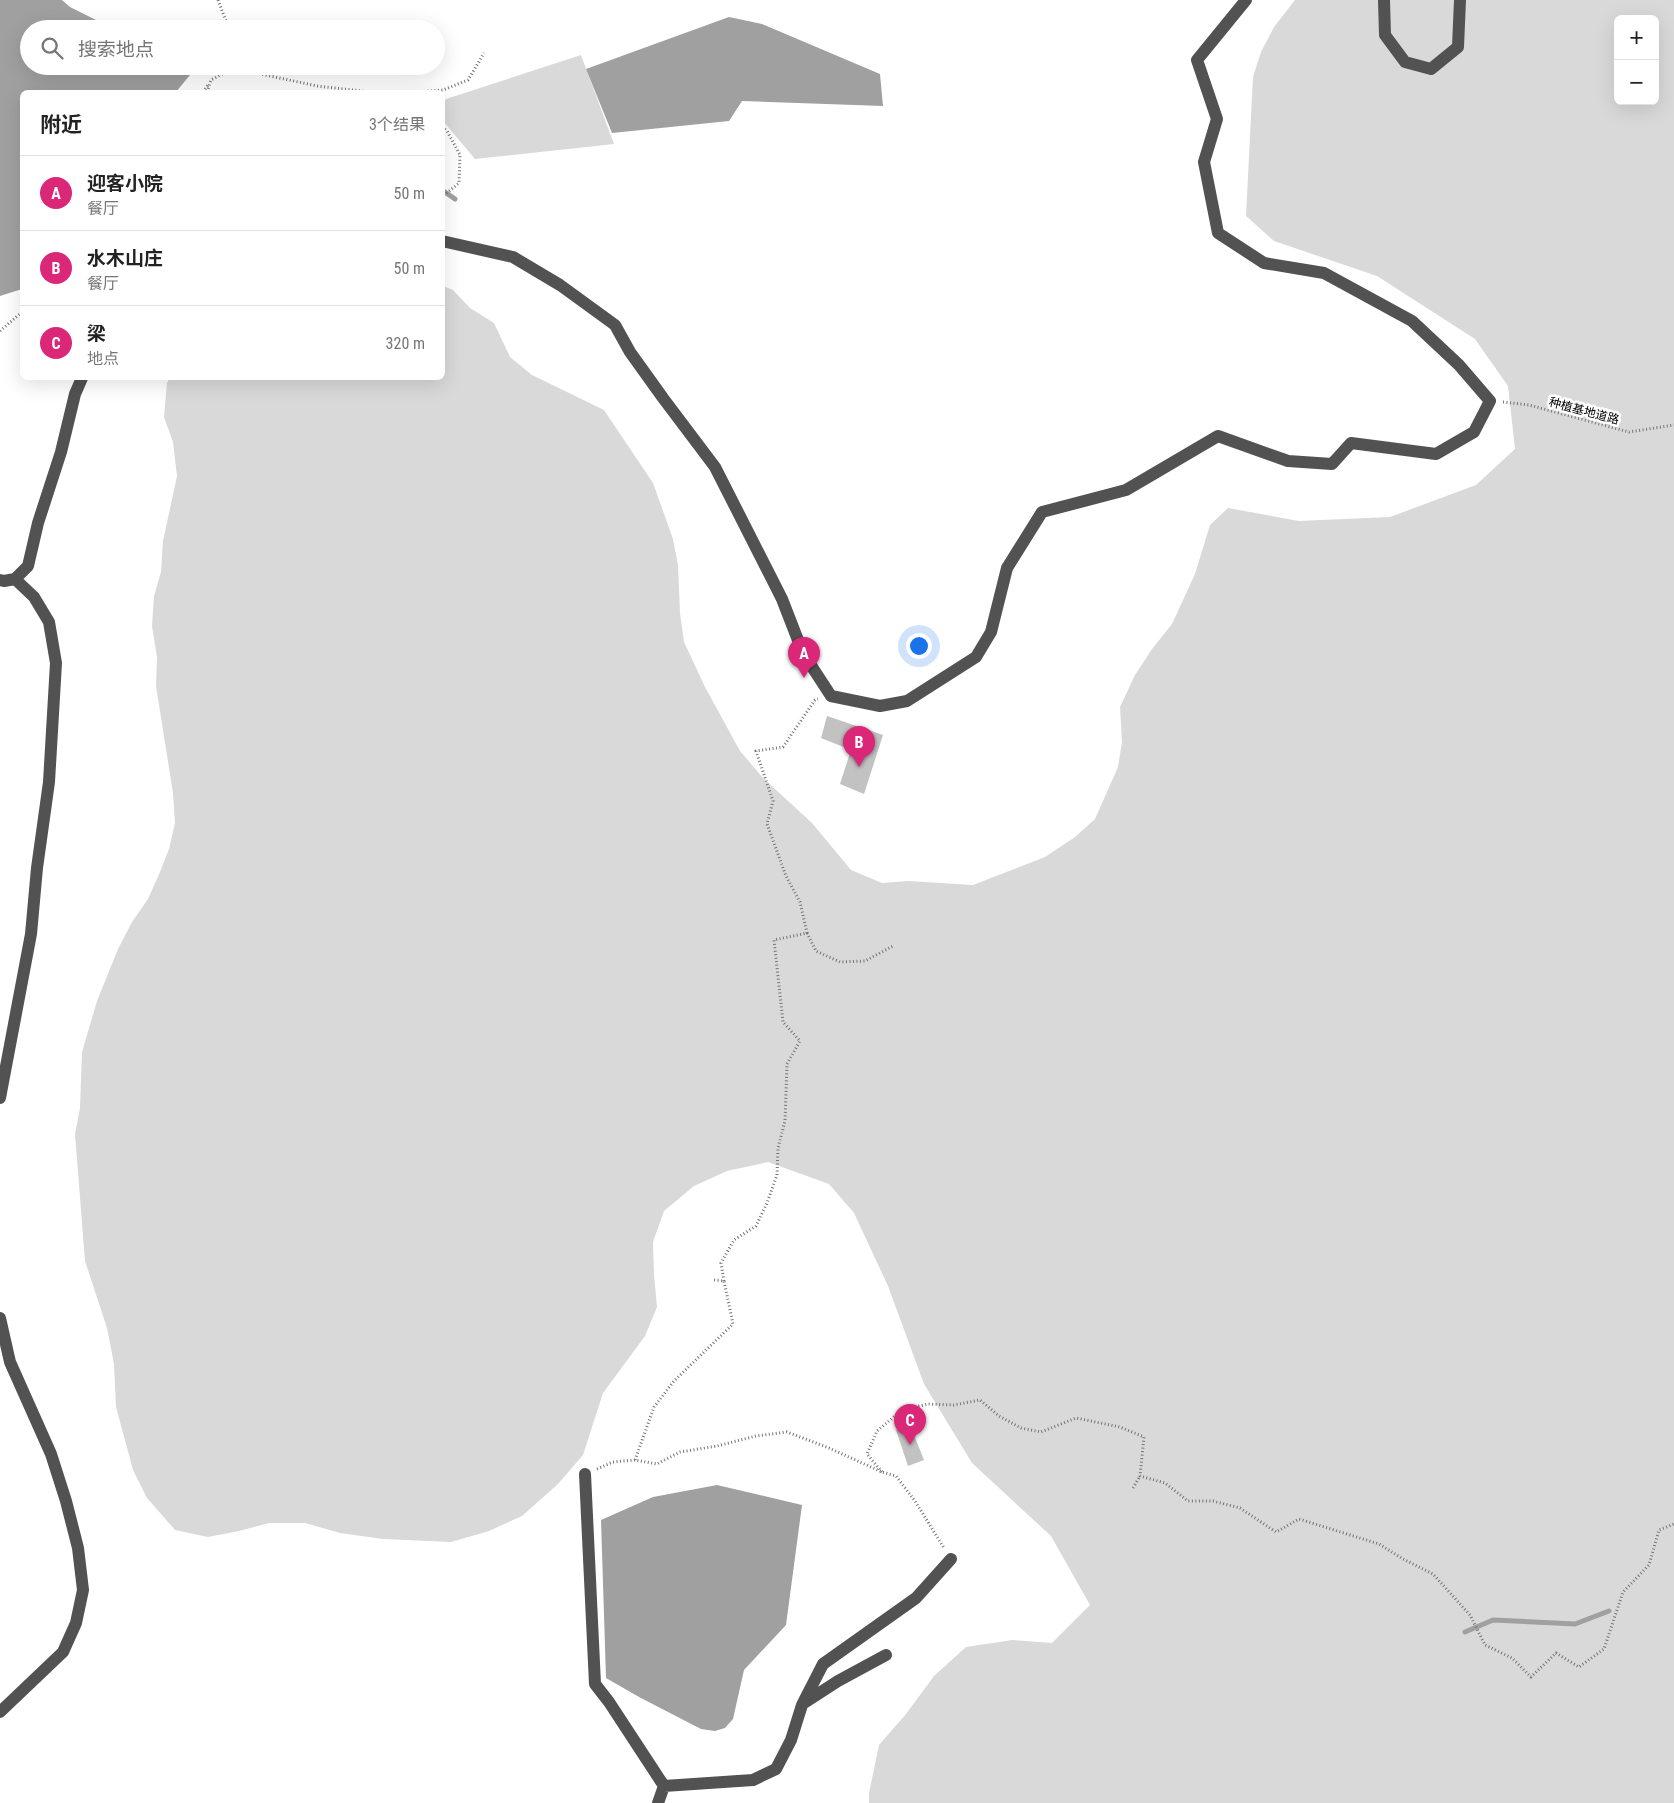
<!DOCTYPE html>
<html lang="zh">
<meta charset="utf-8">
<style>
body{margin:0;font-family:"Roboto Condensed","Noto Sans SC",sans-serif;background:#f6f6f6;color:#222}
.controls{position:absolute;right:15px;top:15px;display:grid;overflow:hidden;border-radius:8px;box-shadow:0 5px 20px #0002}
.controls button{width:45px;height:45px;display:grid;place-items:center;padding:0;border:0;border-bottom:1px solid #e0e0e0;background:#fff;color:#222;font:25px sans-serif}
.you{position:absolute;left:918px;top:645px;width:18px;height:18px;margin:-12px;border:4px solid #fff;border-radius:50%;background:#1a73e8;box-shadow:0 0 0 8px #1a73e833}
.badge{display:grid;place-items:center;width:32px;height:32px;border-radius:50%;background:#db2777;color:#fff;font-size:16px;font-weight:700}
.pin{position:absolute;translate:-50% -41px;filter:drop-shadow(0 1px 2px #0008)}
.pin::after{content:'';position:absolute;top:26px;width:18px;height:15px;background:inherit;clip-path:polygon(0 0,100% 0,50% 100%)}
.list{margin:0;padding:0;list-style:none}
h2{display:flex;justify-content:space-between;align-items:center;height:65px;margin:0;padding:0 20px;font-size:21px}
h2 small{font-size:16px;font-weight:400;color:#767676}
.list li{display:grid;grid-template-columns:32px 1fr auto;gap:15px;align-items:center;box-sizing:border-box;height:75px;padding:0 20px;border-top:1px solid #e0e0e0}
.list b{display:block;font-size:19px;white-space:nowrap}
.list p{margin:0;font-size:16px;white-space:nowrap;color:#767676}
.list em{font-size:16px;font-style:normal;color:#767676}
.icon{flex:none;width:28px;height:28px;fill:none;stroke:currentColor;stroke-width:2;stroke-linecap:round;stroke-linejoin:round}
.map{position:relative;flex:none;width:1674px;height:1803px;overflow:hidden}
.search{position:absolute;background:#fff;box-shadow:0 5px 20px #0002;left:20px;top:20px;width:425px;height:55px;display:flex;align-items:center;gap:12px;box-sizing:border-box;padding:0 18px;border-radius:28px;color:#767676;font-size:19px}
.panel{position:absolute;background:#fff;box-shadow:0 5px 20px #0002;left:20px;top:90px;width:425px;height:290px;border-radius:8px}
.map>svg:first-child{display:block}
.green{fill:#d9d9d9;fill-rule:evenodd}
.water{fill:#a0a0a0}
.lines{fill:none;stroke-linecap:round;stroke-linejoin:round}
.stream{stroke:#a0a0a0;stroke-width:5}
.building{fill:#c2c2c2}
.path{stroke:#747474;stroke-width:3;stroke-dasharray:1 2.5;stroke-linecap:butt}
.minor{stroke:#525252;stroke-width:12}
.labels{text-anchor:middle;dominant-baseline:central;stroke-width:5;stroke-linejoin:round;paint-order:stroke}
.street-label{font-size:12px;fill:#000;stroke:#fff}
</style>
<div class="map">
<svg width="1674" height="1803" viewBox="0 0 1674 1803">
<rect width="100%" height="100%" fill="#fff"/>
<path class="green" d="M1295,0H1674V1803H869V1793L879,1745L906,1714L934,1676L966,1647L1012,1640L1052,1643L1090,1605L1051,1536L972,1463L924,1384L888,1286L854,1213L829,1184L768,1162L727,1171L694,1186L664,1211L653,1242L654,1275L657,1307L645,1336L603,1393L583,1455L558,1484L522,1516L489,1531L451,1542L383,1539L340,1533L305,1523H269L239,1531L208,1537L175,1530L147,1498L133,1470L116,1407L114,1364L107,1328L85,1261L75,1134L80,1108L82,1052L97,1001L118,949L132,922L148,899L160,872L169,849L175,823L173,793L156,686L157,657L152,626L154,596L161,572L163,541L177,476L173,442L164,417L167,383L170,378H442L443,286L453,290L470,308L494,323L510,357L532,375L604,410L653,483L673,539L678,565L680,613L684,642L705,687L740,751L763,778L812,823L851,870L882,883L908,881L973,885L1045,857L1075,837L1095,819L1118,767L1122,742L1120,707L1135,675L1152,649L1172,624L1195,574L1210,525L1228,508L1299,521L1390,517L1476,485L1515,449L1508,386L1475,339L1377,276L1274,241L1246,216L1253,77L1261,52L1274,27ZM1618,19H1655V101H1618Z
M581,55L614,144L475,159L443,121L442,106L446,99Z"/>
<path class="water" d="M0,0H62L70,7L114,29H29V66H179L190,75L176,92H22V289L0,296Z
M729,17L762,24L880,74L883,106L742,101L729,121L612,133L586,69Z
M717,1485L802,1505L786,1625L744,1670L733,1719L725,1728L715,1731L701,1729L639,1697L606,1678L601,1520L653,1497Z"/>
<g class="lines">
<path class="stream" d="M442,190L455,199
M1465,1632L1493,1620L1575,1624L1609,1611"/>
</g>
<path class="building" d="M827,716L883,735L864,794L840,784L851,750L821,738Z
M910,1425L924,1460L908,1466L896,1430Z"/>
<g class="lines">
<path class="path" d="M218,0L229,29
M247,66L261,74L317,86L370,92
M203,92L208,85
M207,92L211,80L237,66
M417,92L443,90L468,80L484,53
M442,127L447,131L460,155L459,183L442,197
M0,331L22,312
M1503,402L1529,405L1629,432L1674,425
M807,933L816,951L840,962L865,961L893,946
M724,1281L721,1263L734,1240L756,1226L767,1203L777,1175L778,1148L785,1121L787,1064L800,1041L783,1022L774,940L807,933L800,902L786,876L767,824L773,801L756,751L783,747L815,700L818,699
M635,1460L654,1407L674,1381L733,1324L724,1281L714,1280
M597,1469L613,1462L635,1460L657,1464L680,1452L717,1446L756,1436L787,1432L829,1448L882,1472L896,1476L915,1501L944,1548
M882,1472L867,1454L877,1431L902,1410L928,1404L954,1405L980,1400L999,1416L1021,1428L1041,1432L1076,1418L1120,1427L1144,1437L1140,1476L1165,1483L1188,1501H1213L1240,1508L1276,1532L1299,1519L1379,1544L1403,1559L1433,1574L1470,1615L1485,1645L1512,1658L1531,1677L1556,1653L1579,1667L1604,1649L1623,1592L1649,1565L1659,1530L1674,1524
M1133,1488L1140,1476"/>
<path class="minor" d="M1384,0L1385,35L1405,62L1431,69L1458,47L1460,0
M442,241L513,257L560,285L615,325L630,352L663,398L715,467L782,599L803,653L831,696L880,706L907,701L976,657L991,632L1007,568L1042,512L1126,490L1218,436L1288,461L1332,464L1351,443L1436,454L1474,432L1490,401L1459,365L1412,321L1324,273L1264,263L1218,233L1204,162L1217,119L1197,60L1246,0
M0,580L4,581L15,579L28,566L38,523L61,452L75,394L82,378
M0,1098L31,934L37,868L49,782L56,663L49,622L34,597L15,579
M0,1318L10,1362L51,1454L66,1501L78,1548L83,1590L76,1623L63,1652L0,1712
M585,1474L595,1684L609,1702L664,1786L658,1803
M804,1703L838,1681L886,1655
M664,1786L753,1780L776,1769L791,1740L802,1705L823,1664L916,1598L951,1559"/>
</g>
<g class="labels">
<g class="street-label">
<text transform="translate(1584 411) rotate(15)">种植基地道路</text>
</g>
</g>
</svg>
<div class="controls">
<button>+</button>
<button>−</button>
</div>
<div class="you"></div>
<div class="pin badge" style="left:804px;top:678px">A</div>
<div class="pin badge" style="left:859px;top:767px">B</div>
<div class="pin badge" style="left:910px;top:1445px">C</div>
<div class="search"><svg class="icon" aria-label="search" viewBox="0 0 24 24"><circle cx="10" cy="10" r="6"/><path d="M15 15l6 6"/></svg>搜索地点</div>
<section class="panel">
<h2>附近<small>3个结果</small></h2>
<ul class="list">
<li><span class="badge">A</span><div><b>迎客小院</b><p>餐厅</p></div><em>50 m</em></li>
<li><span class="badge">B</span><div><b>水木山庄</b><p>餐厅</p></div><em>50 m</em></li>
<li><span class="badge">C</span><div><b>梁</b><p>地点</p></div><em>320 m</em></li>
</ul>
</section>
</div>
